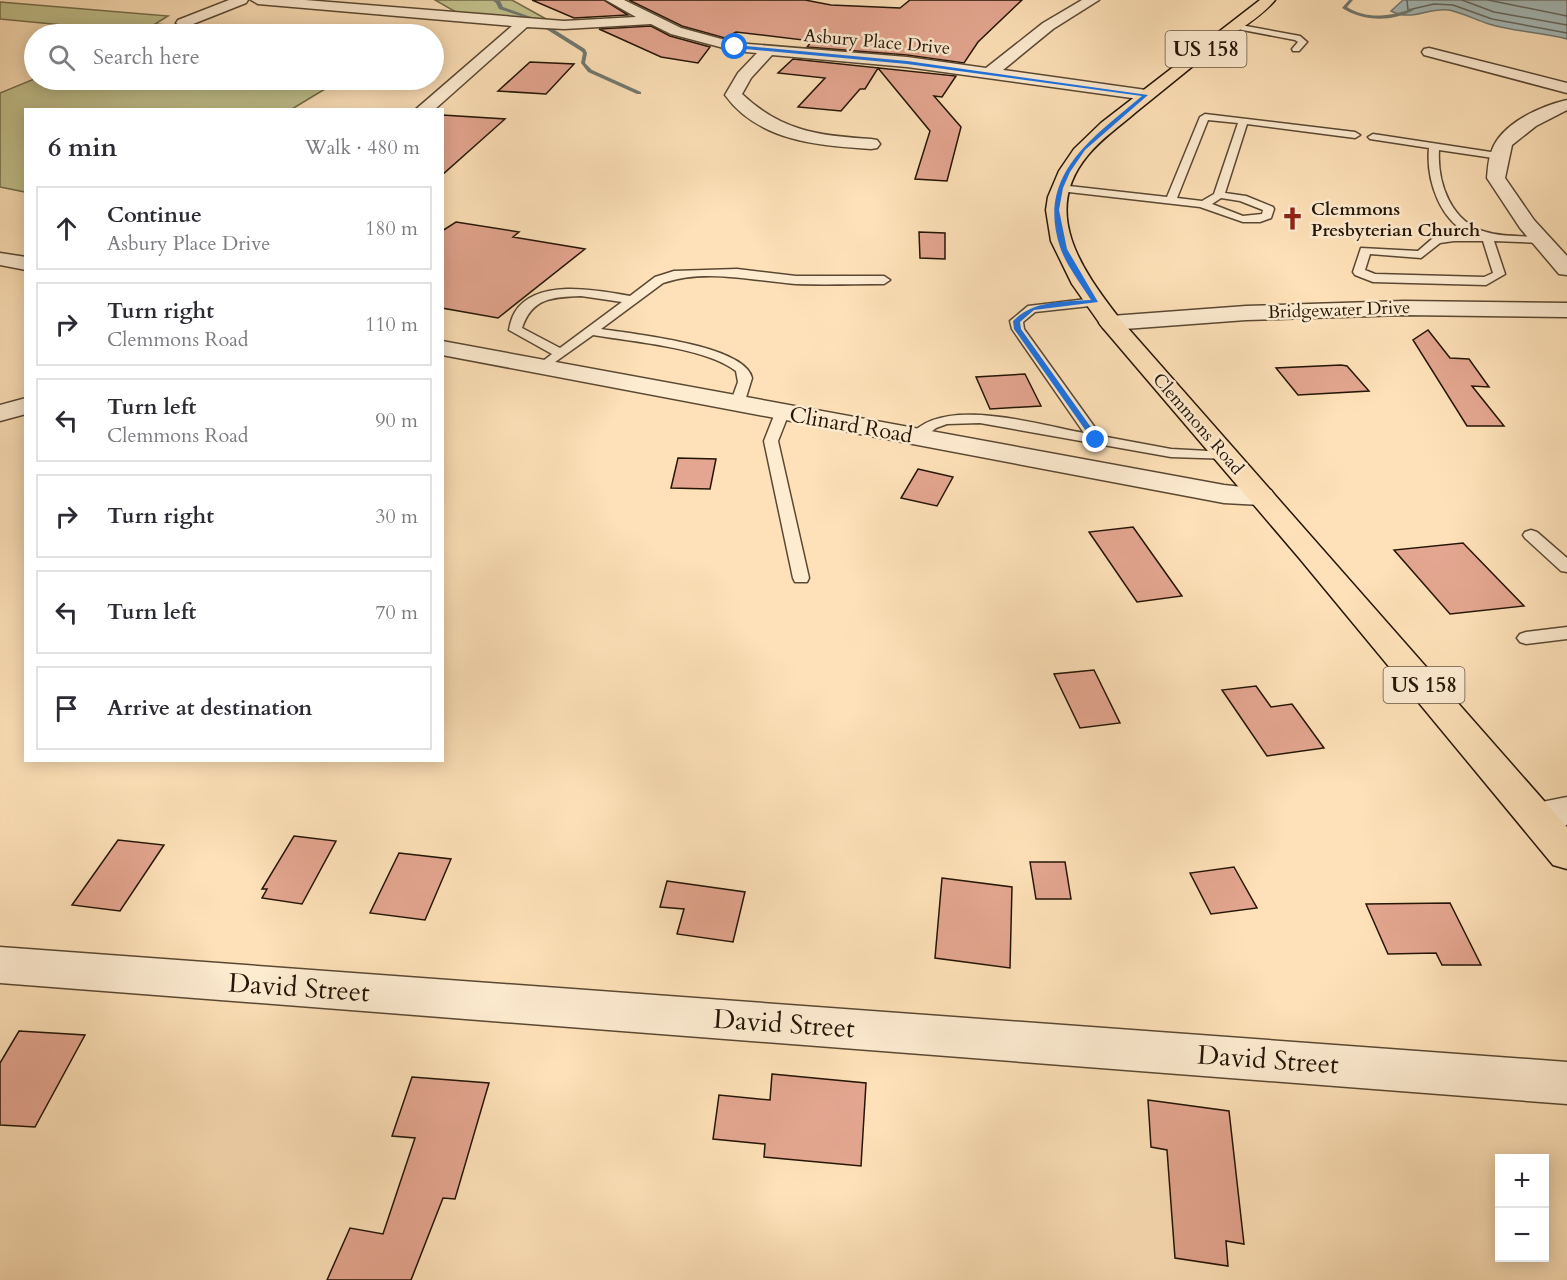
<!DOCTYPE html>
<meta charset="utf-8">
<style>
body{margin:0;font-family:Cardo,serif;background:#f2f2f3;color:#2b2b33}
.controls{position:absolute;right:18px;bottom:18px;display:grid;overflow:hidden;border-radius:0px;box-shadow:0 3px 15px #0003}
.controls button{width:54px;height:54px;display:grid;place-items:center;padding:0;border:0;border-bottom:2px solid #e1e1e2;background:#fff;color:#2b2b33;font:30px sans-serif}
.stop{position:absolute;width:18px;height:18px;margin:-14px;border:4px solid #1a73e8;border-radius:50%;background:#fff}
.stop.end{background:#1a73e8;border-color:#fff;box-shadow:0 2px 6px #0008}
.list{margin:0;padding:0;list-style:none}
h2{display:flex;justify-content:space-between;align-items:center;height:78px;margin:0;padding:0 24px;font-size:26px}
h2 small{font-size:20px;font-weight:400;color:#7c7c81}
.list li{display:grid;grid-template-columns:39px 1fr auto;gap:18px;align-items:center;box-sizing:border-box;height:84px;margin:0 12px 12px;padding:0 12px;border:2px solid #e1e1e2;border-radius:0px}
.list b{display:block;font-size:22px;white-space:nowrap}
.list p{margin:0;font-size:20px;white-space:nowrap;color:#7c7c81}
.list em{font-size:20px;font-style:normal;color:#7c7c81}
.icon{flex:none;width:33px;height:33px;fill:none;stroke:currentColor;stroke-width:2;stroke-linecap:round;stroke-linejoin:round}
.map{position:relative;flex:none;width:1567px;height:1280px;overflow:hidden}
.search{position:absolute;background:#fff;box-shadow:0 3px 15px #0003;left:24px;top:24px;width:420px;height:66px;display:flex;align-items:center;gap:15px;box-sizing:border-box;padding:0 21px;border-radius:33px;color:#7c7c81;font-size:22px}
.panel{position:absolute;background:#fff;box-shadow:0 3px 15px #0003;left:24px;top:108px;width:420px;height:654px;border-radius:0px}
.map>svg:first-child{display:block}
.green{fill:#c3c28d;stroke:#746c4a;stroke-width:1.5}
.water{fill:#a5bbba;stroke:#717972;stroke-width:1.5}
.lines{fill:none;stroke-linecap:round;stroke-linejoin:round}
.shore{stroke:#646860;stroke-width:1.5}
.stream{fill:#717972;fill-rule:evenodd}
.building{fill:#e4a690;stroke:#241507;stroke-width:1.5}
.lane-casing{stroke:#5a4833;stroke-width:3}
.street-casing{stroke:#5a4833;stroke-width:3}
.primary-casing{stroke:#241507;stroke-width:3}
.lane{fill:#feecd1;fill-rule:evenodd}
.street{fill:#feecd1;fill-rule:evenodd}
.primary{fill:#fee1b8;fill-rule:evenodd}
.route{fill:#1a73e8}
.labels{text-anchor:middle;dominant-baseline:central;stroke-width:5;stroke-linejoin:round;paint-order:stroke}
.far-street-label{font-size:18px;fill:#241507;stroke:#feecd1}
.far-poi-label{font-size:18px;font-weight:bold;fill:#241507;stroke:#feecd1;text-anchor:start}
.shield{fill:#feecd1;stroke:#655644;stroke-width:1.5}
.shield-label{font-size:21px;font-weight:bold;fill:#241507}
.street-label{font-size:22px;fill:#241507;stroke:#feecd1}
.near-street-label{font-size:27px;fill:#241507;stroke:#feecd1}
</style>
<div class="map">
<svg width="1567" height="1280" viewBox="0 0 1567 1280">
<rect width="100%" height="100%" fill="#fee1b8"/>
<filter id="stains"><feTurbulence type="fractalNoise" baseFrequency=".00333" numOctaves="4"/><feColorMatrix values="0 0 0 0 .2 0 0 0 0 .09 0 0 0 0 .02 0 0 0 .5 -.17"/></filter>
<radialGradient id="worn" r=".72"><stop offset=".6" stop-color="#630" stop-opacity="0"/><stop offset="1" stop-color="#630" stop-opacity=".3"/></radialGradient>
<path class="green" d="M435,0H512L548,20L461,15Z
M0,2L168,16L155,24L287,34H158L0,19Z
M34,79V80H340L292,109L26,110L25,192L0,187V93Z"/>
<path class="water" d="M1403,0H1567V39C1542,32 1514,32 1489,24C1476,20 1463,13 1449,10C1428,7 1412,22 1391,11Z"/>
<g class="lines">
<path class="shore" d="M1407,0L1408,10L1434,4L1453,5L1492,19L1567,33
M1462,0L1494,12L1567,25
M1488,0L1567,16"/>
<path class="stream" d="M492,0L500,1L503,7L531,17L527,18L499,9L496,3Z
M1349,0H1353L1347,7C1368,20 1389,16 1412,9L1414,10C1392,22 1364,22 1342,8Z
M546,27H550L585,49L587,53L585,63L592,70L641,92V94H637L588,72L581,63L583,53L581,51L546,29Z"/>
</g>
<path class="building" d="M532,0H604L628,15L574,18Z
M629,0H805L831,5L900,8L910,0H1022L978,42L964,63L907,55L807,47L812,41L736,32L725,38L682,26Z
M651,26L670,36L710,47L698,63L661,57L599,29Z
M793,59L956,76L942,97L934,96L961,127L947,181L915,179L930,131L878,68L865,89H860L841,111L798,107L825,78L778,73Z
M530,62L574,64L546,94L498,91Z
M442,115L505,119L442,175Z
M456,222L519,232L513,237L585,249L498,318L442,308V231Z
M919,232L945,233V259L920,258Z
M1428,330L1450,358L1469,359L1489,387L1472,386L1504,426H1467L1413,340Z
M1341,365L1347,366L1369,391L1298,395L1276,368Z
M1025,374L1041,406L990,409L976,377Z
M678,458L716,459L710,489L671,488Z
M918,469L953,477L937,506L901,498Z
M1133,527L1182,596L1137,602L1089,532Z
M1463,543L1524,606L1450,614L1394,550Z
M1094,670L1120,723L1080,728L1054,674Z
M1256,686L1271,707L1292,704L1324,748L1267,756L1222,690Z
M294,836L336,841L302,904L262,898L267,889H262Z
M118,840L164,845L120,911L72,905Z
M399,853L451,859L425,920L370,913Z
M1030,862H1065L1071,899H1036Z
M1234,867L1257,908L1211,914L1190,873Z
M942,878L1012,887L1010,968L935,958Z
M667,881L745,892L733,942L677,934L684,909L660,907Z
M1450,903L1481,965H1442L1436,953L1388,954L1366,904Z
M19,1031L85,1035L35,1127L0,1125V1063Z
M772,1074L866,1083L861,1166L764,1157L765,1144L713,1139L719,1095L770,1100Z
M412,1077L489,1083L455,1199L443,1198L411,1280H327L350,1228L383,1234L415,1138L392,1136Z
M1148,1100L1229,1111L1244,1244L1226,1241L1228,1266L1175,1258L1167,1150L1151,1147Z"/>
<g class="lines">
<defs>
<path id="lane" d="M1235,24L1300,36L1307,42L1299,51H1293L1292,49L1298,42L1295,40L1232,28V24Z
M1205,114L1355,132L1360,135L1355,138L1247,124L1225,193L1246,196L1273,207L1274,209L1271,218L1260,222H1243L1200,207L1060,191L1055,188L1060,185L1167,197L1200,117ZM1208,120L1238,123L1214,194L1202,201L1177,198ZM1221,198L1240,201L1263,210L1262,214L1243,216L1212,204Z
M1373,134L1504,154V158L1500,159L1439,150C1437,183 1451,222 1486,232C1503,237 1523,236 1541,237L1547,240L1541,243L1494,241L1505,274L1486,285L1373,282L1355,275L1353,272L1361,248L1418,251L1433,238L1472,235C1440,222 1426,180 1429,148L1370,139L1368,137ZM1454,241H1483L1493,273L1484,277L1375,274L1365,270L1370,254L1421,258L1440,243Z
M737,269L796,276H884L890,280L884,284C855,284 825,285 796,284C753,281 706,268 663,283L601,329C632,334 745,345 752,378L744,404L737,408L730,404L738,382L736,371C704,347 633,342 593,335L541,372L534,368L552,354L509,330C510,324 512,317 515,312C536,278 597,290 630,296L655,277L674,271ZM581,296L622,302L560,348L522,328C532,298 552,297 581,296Z
M1095,298L1101,302L1099,305L1035,312L1023,322L1024,329L1101,436L1171,449L1227,452L1232,453L1234,456L1232,459L1171,457L980,423L947,424L936,428L921,440H911L909,437C941,394 1038,425 1084,433L1012,329L1010,321L1028,306Z
M782,409L789,413L778,441L809,578L807,582H795L793,578L764,441L775,413Z
M1531,530L1537,532L1567,558V572L1561,571L1525,538L1523,535L1525,532Z
M1567,627V639L1526,644L1520,642L1517,638L1520,634L1526,632Z"/>
<path id="street" d="M229,0H248L246,3L188,26L183,27L176,23L178,20Z
M251,0H305L564,21L636,17L606,0H624L681,28L736,43L907,57L986,68L1043,23L1082,0H1099L1053,29L1003,70L1146,90L1154,95L1146,100L907,67L772,55L751,78L742,94C781,131 819,136 871,139L877,140L880,144L877,148L871,149C819,146 758,141 725,95L738,73L757,53L735,51L671,34L651,24L564,29L527,27L434,110H415L512,26L258,4Z
M1429,48L1567,83V93L1424,55L1422,52L1424,49Z
M1567,100V110L1536,126L1512,145L1505,178L1534,220L1567,256V275L1559,274L1520,228L1487,178C1488,169 1488,159 1492,150C1502,123 1541,106 1567,100Z
M0,253L26,257V270L0,265Z
M1404,301L1567,303V317L1404,315L1246,320L1111,330L1103,328L1099,323L1103,318L1111,316L1246,306Z
M442,341L1224,485L1271,490L1275,496L1271,502L1261,505L1224,503L442,355Z
M26,398V414L0,421V405Z
M1567,797V825L1536,830L1522,826L1517,816L1522,806Z
M0,947L1567,1062V1104L0,983Z"/>
<path id="primary" d="M1260,0H1275C1262,16 1241,28 1225,40C1195,64 1166,88 1136,112C1120,126 1102,138 1088,155C1040,212 1082,270 1119,318L1567,827V869L1553,865L1300,559L1103,328L1072,284L1051,241L1046,210L1048,197L1059,171L1074,149L1101,123Z"/>
</defs>
<use href="#lane" class="lane-casing"/>
<use href="#street" class="street-casing"/>
<use href="#primary" class="primary-casing"/>
<use href="#lane" class="lane"/>
<use href="#street" class="street"/>
<use href="#primary" class="primary"/>
</g>
<path class="route" d="M735,45L907,61L1148,95L1085,150L1070,172L1063,188L1059,210L1067,249L1098,302L1034,310L1020,322L1021,329L1100,440L1099,441H1093L1014,329L1013,321C1034,300 1062,302 1091,300C1081,284 1066,265 1060,247C1036,174 1093,138 1142,96L907,64L734,48Z"/>
<defs>
<symbol id="church-bare" viewBox="-9 -9 18 18"><path d="M-1.2-6h2.4v3.5h3.3v2.4h-3.3V6h-2.4V-.1h-3.3v-2.4h3.3Z" fill="#8f2418" stroke="#feecd1" stroke-width="2.5" paint-order="stroke"/></symbol>
</defs>
<g fill-rule="evenodd">
<use href="#church-bare" x="1276" y="202" width="33" height="33"/>
</g>
<g class="labels">
<g class="far-street-label">
<text transform="translate(877 42) rotate(5)">Asbury Place Drive</text>
<text transform="translate(1339 310) rotate(-2)">Bridgewater Drive</text>
<text transform="translate(1198 424) rotate(49)">Clemmons Road</text>
</g>
<g class="far-poi-label">
<text x="1311" y="209">Clemmons<tspan x="1311" dy="21">Presbyterian Church</tspan></text>
</g>
<g class="shield">
<rect x="1165.5" y="31" width="81" height="36" rx="4.5"/>
<rect x="1383.5" y="667" width="81" height="36" rx="4.5"/>
</g>
<g class="shield-label">
<text x="1206" y="49">US 158</text>
<text x="1424" y="685">US 158</text>
</g>
<g class="street-label">
<text transform="translate(851 425) rotate(10)">Clinard Road</text>
</g>
<g class="near-street-label">
<text transform="translate(299 988) rotate(4)">David Street</text>
<text transform="translate(784 1024) rotate(4)">David Street</text>
<text transform="translate(1268 1060) rotate(4)">David Street</text>
</g>
</g>
<rect width="100%" height="100%" filter="url(#stains)"/>
<rect width="100%" height="100%" fill="url(#worn)"/>
</svg>
<div class="controls">
<button>+</button>
<button>−</button>
</div>
<div class="stop" style="left:735px;top:47px"></div>
<div class="stop end" style="left:1096px;top:440px"></div>
<div class="search"><svg class="icon" aria-label="search" viewBox="0 0 24 24"><circle cx="10" cy="10" r="6"/><path d="M15 15l6 6"/></svg>Search here</div>
<section class="panel">
<h2>6 min<small>Walk · 480 m</small></h2>
<ul class="list">
<li><svg class="icon" aria-label="ahead" viewBox="0 0 24 24"><path d="M12 20V5M6 11l6-6 6 6"/></svg><div><b>Continue</b><p>Asbury Place Drive</p></div><em>180 m</em></li>
<li><svg class="icon" aria-label="right" viewBox="0 0 24 24"><path d="M7 20v-9h11M14 6l5 5-5 5"/></svg><div><b>Turn right</b><p>Clemmons Road</p></div><em>110 m</em></li>
<li><svg class="icon" aria-label="left" viewBox="0 0 24 24"><path d="M17 20v-9H6M10 6l-5 5 5 5"/></svg><div><b>Turn left</b><p>Clemmons Road</p></div><em>90 m</em></li>
<li><svg class="icon" aria-label="right" viewBox="0 0 24 24"><path d="M7 20v-9h11M14 6l5 5-5 5"/></svg><div><b>Turn right</b></div><em>30 m</em></li>
<li><svg class="icon" aria-label="left" viewBox="0 0 24 24"><path d="M17 20v-9H6M10 6l-5 5 5 5"/></svg><div><b>Turn left</b></div><em>70 m</em></li>
<li><svg class="icon" aria-label="arrive" viewBox="0 0 24 24"><path d="M6 21V4h12l-3 4 3 4H6"/></svg><div><b>Arrive at destination</b></div></li>
</ul>
</section>
</div>
